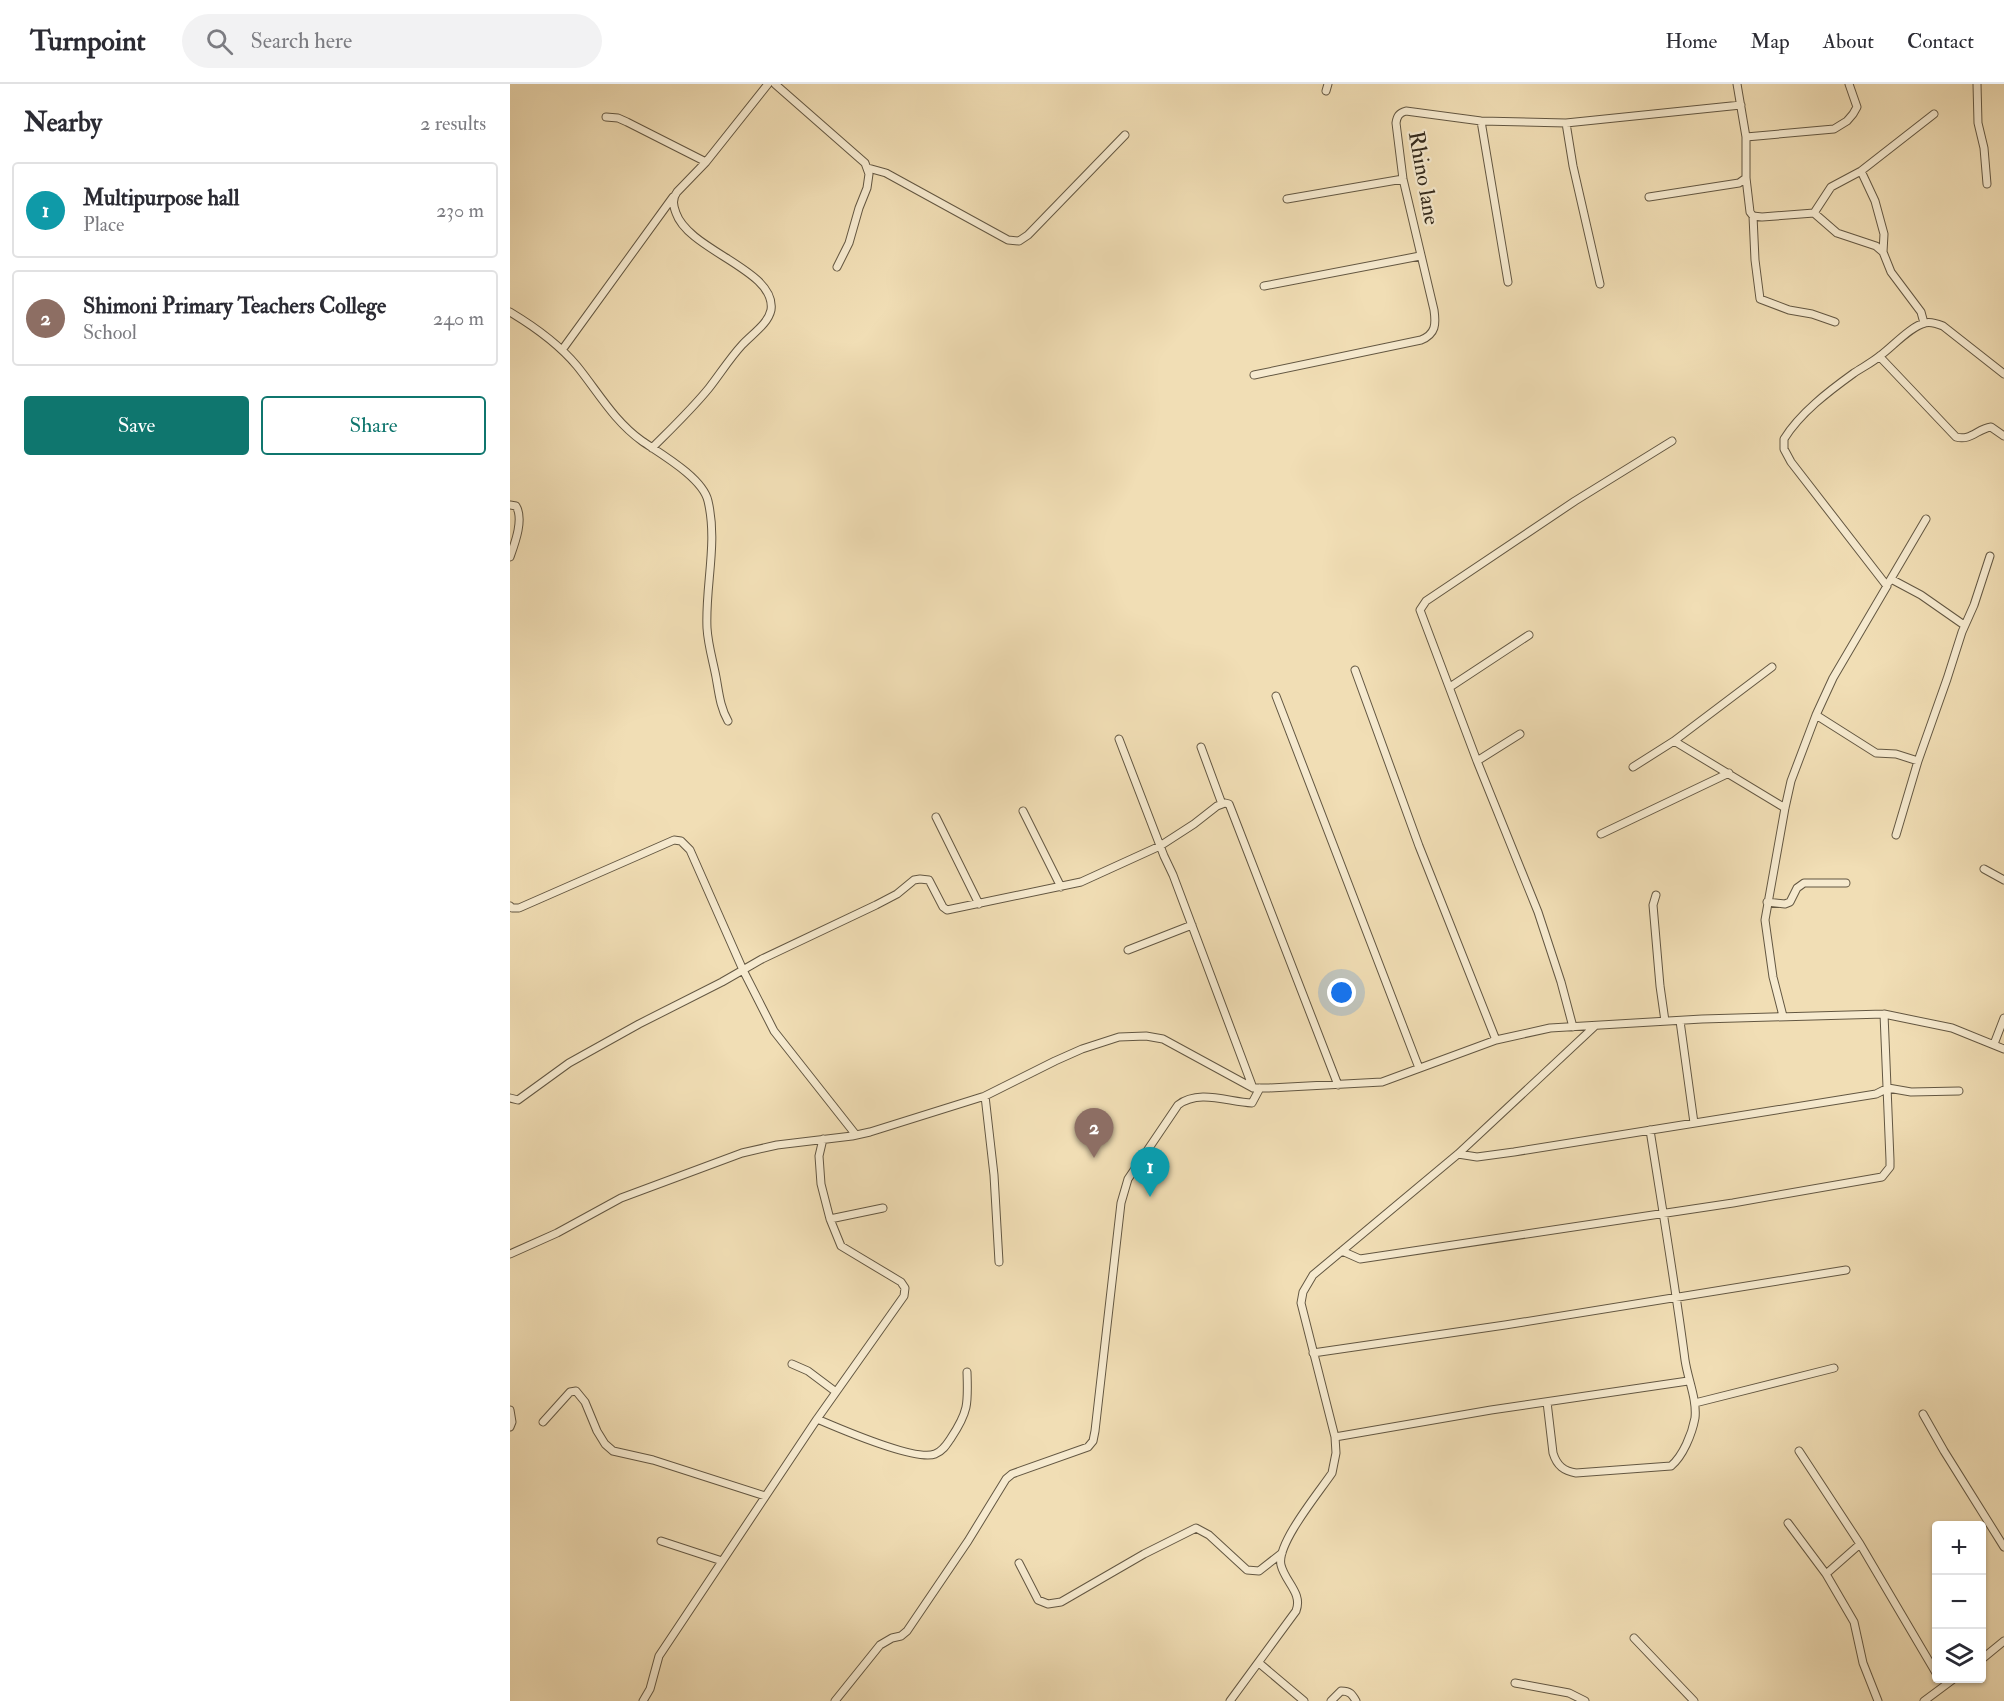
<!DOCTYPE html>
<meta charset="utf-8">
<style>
body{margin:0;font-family:"IM FELL Double Pica",serif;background:#f2f2f3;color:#2b2b33}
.controls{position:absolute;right:18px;bottom:18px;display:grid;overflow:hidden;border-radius:6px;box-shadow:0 2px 4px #0004}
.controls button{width:54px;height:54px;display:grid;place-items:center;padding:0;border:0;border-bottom:2px solid #e1e1e2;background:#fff;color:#2b2b33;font:30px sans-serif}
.you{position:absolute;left:832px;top:909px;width:21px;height:21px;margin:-15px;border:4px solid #fff;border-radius:50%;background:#1a73e8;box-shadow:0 0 0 9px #1a73e833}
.badge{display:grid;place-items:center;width:39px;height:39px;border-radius:50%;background:#0f766e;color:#fff;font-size:20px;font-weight:700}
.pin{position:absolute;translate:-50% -50px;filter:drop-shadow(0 2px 3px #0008)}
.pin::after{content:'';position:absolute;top:32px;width:21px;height:18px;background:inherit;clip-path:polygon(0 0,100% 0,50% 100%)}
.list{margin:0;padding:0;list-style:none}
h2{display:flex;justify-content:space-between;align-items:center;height:78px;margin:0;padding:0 24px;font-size:26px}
h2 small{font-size:20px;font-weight:400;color:#7c7c81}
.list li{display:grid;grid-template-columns:39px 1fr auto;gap:18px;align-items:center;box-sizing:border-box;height:96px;margin:0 12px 12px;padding:0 12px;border:2px solid #e1e1e2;border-radius:6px}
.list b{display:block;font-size:22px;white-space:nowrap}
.list p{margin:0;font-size:20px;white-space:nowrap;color:#7c7c81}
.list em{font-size:20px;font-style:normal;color:#7c7c81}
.actions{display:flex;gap:12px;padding:18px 24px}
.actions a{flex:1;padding:14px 0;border:2px solid #0f766e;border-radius:6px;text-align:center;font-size:21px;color:#0f766e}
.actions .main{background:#0f766e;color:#fff}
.icon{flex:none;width:33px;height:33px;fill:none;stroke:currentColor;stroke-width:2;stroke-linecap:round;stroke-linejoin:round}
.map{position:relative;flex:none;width:1494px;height:1617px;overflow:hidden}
header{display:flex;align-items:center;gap:36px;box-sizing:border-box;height:84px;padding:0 30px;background:#fff;border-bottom:2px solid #e1e1e2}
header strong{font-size:28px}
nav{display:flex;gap:33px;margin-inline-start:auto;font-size:21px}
.search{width:420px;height:54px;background:#f2f2f3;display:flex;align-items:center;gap:15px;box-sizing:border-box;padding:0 21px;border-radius:33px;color:#7c7c81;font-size:22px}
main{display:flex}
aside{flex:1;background:#fff}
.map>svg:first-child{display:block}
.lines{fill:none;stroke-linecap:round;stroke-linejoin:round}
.street-casing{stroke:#635742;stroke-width:9}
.street{stroke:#f6eacf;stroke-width:7}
.labels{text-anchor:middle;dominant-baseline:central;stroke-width:4.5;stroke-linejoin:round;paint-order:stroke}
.street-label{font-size:22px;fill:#342a1c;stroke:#f6eacf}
</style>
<header>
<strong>Turnpoint</strong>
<div class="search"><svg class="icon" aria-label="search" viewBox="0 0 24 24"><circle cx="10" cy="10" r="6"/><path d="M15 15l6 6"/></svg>Search here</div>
<nav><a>Home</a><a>Map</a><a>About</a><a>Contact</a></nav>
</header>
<main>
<aside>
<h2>Nearby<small>2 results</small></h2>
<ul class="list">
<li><span class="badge" style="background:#0f9aa8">1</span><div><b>Multipurpose hall</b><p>Place</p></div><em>230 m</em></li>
<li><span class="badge" style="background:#8d6e63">2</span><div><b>Shimoni Primary Teachers College</b><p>School</p></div><em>240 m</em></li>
</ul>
<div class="actions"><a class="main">Save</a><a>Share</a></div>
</aside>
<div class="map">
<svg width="1494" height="1617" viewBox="0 0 1494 1617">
<rect width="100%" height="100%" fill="#f1deb5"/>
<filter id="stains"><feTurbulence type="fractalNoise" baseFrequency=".00333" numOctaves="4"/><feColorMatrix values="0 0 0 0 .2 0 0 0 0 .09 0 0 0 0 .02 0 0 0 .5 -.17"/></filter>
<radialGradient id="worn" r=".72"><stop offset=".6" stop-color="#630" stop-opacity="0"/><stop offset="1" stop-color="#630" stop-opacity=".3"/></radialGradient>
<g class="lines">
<defs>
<path id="street" d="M265,0L355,79L359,90L357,104L349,124L339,159L327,183
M1467,0L1468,39L1474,64L1477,100
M816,7L818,0
M96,33L108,34L117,38L196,78
M971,37L998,198
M1056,39L1063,82L1090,200
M1236,53L1324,45L1337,37L1343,30L1347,23L1339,0
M358,84L376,89L498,156L509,157L518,151L615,51
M1351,87L1365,117L1374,150L1373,168
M1236,94L1240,128L1243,132L1252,133L1304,129L1327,149L1366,162L1373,168L1381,188L1411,228L1414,239
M1139,113L1229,99L1236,94V53L1227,0
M777,115L893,95
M1304,129L1321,103L1351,87L1424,30
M1243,132L1245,176L1250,215L1279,226L1302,230L1325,238
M754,202L910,172
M0,228C25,243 48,259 67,282C88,308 104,337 132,357C151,370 193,394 198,417C208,459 195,502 197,544C198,561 203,577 206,593C209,609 210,623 218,637
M52,266L163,113
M1370,273L1446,353C1461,357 1467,345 1481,343L1494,352
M744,291L911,256C926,250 926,240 924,226L893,95L886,39C887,32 889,29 896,27L971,37L1056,39L1231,21
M142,364C162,344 182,325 199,304C210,290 220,274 232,261C242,250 258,240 261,226C267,186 179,167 166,129C163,121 162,115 167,108L196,78L258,0
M0,421L6,422C14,435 5,459 0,473
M1381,495L1411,511L1454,541
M1379,498L1416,435
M845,586L909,762L986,956
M940,603L1019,551
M766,612L909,984
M1306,631L1366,669L1386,670L1408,677
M609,655L654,772L663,791L743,1004
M1164,657L1262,583
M691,663L712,720
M967,677L1010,650
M1123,683L1164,657L1275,724
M513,727L551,803
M426,733L469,820
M1091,750L1219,689
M1386,751L1408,677L1437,595L1452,548L1464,521L1480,472
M1474,785L1494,796
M1146,811L1143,821L1150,902L1155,937
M1257,818L1275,820L1280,818L1287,804L1294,799H1336
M0,822L2,824H9L164,756L171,757L180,766L233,886L264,947L346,1051
M618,866L682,841
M1273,932L1263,893L1255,836L1275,724L1281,697L1306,631L1323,594L1377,502L1281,378L1274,365V355C1290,329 1319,307 1344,289C1353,283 1363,278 1371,271C1383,262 1401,242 1415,239C1421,237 1428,240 1433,242L1494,290
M1170,937L1184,1039
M1063,943L1051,898L1028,828L967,677L910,526L916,517L1065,417L1162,357
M1484,960L1494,934
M475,1012L484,1091L489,1178
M0,1014L8,1016L59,979L129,940L212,898L252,875L366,821L387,810L404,796L410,795L419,796L433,823L437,826L571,798L650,762L684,740L707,722L715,719L719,720L721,725L828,1001
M948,1070L967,1073L1004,1068L1366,1010L1378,1004L1401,1008L1449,1007
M320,1135L373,1124
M832,1167L850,1175L1223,1119L1372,1093L1380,1083V1076L1374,930
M0,1170L47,1149L111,1114L232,1069L267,1061L342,1052L360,1048L475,1012L545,977L572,965L609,953L636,952L653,955L743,1004H759L872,998L986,956L1040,944L1192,935L1374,930L1442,944L1494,965
M803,1269L995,1241L1336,1186
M282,1280L298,1287L326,1308
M1037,1318L1043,1369C1047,1382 1054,1387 1066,1389L1161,1382C1173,1372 1182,1350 1185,1334C1187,1315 1178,1296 1175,1276C1165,1199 1152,1123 1140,1046
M1185,1319L1324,1284
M0,1326L2,1338L0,1343
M1413,1330L1434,1367L1494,1463
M307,1335C328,1344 406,1378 425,1370C433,1367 437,1360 441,1354C459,1327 458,1319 457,1288
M33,1338L60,1308L66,1307L75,1318L87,1347L95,1360L103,1367L143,1376L255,1412
M825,1353L981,1326L1178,1297
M1289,1367L1350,1460L1426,1589
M1278,1439L1316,1490L1344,1538L1353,1579L1368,1617
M151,1457L212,1477
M509,1479L528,1516L538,1520L551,1518L634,1470L686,1444L699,1451L737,1486L749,1487L772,1469
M1316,1490L1350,1460
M1124,1554L1184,1617
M1472,1575L1494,1557
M749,1579L794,1617
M1005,1599L1059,1609L1075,1617
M133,1617L140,1605L149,1572L307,1335L394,1212L395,1204L391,1198L331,1162L320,1135L311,1100L309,1072L313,1055
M325,1617L370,1561L382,1554L391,1552L397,1547L458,1457L496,1395L502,1390L578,1363L583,1357L585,1347L611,1119L618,1095L668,1021C689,1005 718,1018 742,1019L750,1004
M720,1617L786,1527C793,1509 775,1498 771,1481C766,1460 810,1407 822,1389L826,1369L825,1353L791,1219L793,1208L803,1191L948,1070L1085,942
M821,1617L831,1607C840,1607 842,1610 846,1617
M1414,1617L1445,1594"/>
</defs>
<use href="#street" class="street-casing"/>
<use href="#street" class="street"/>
</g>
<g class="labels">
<g class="street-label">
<text transform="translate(914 94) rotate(80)">Rhino lane</text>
</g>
</g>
<rect width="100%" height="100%" filter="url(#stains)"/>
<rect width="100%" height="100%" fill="url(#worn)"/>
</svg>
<div class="controls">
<button>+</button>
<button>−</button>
<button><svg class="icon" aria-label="layers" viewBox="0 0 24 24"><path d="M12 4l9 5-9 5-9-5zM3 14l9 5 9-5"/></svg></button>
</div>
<div class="you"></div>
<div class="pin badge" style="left:640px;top:1113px;background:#0f9aa8">1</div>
<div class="pin badge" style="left:584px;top:1074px;background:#8d6e63">2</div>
</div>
</main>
